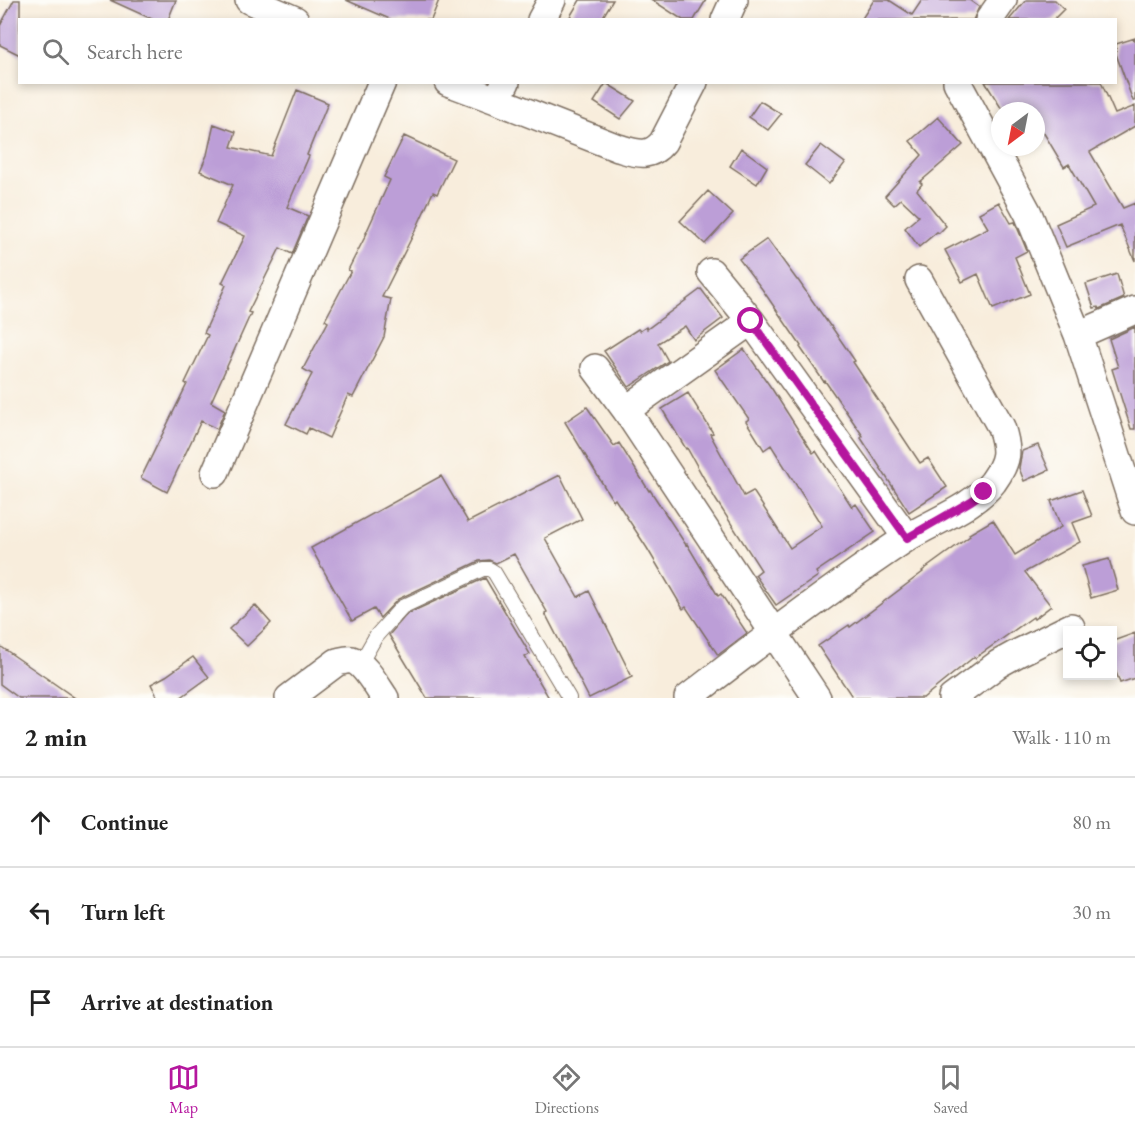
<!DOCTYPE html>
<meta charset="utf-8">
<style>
body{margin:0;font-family:"EB Garamond",serif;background:#f6f6f6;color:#222}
.controls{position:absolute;right:18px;bottom:18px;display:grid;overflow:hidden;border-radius:0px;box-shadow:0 3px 9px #0003}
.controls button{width:54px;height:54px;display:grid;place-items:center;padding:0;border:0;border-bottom:2px solid #e0e0e0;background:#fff;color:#222;font:30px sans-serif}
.compass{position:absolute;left:991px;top:102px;width:54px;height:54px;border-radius:50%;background:#fff;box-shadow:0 3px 9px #0003;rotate:212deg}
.stop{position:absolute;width:18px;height:18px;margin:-14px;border:4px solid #b5179e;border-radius:50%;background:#fff}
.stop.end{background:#b5179e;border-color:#fff;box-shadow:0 2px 6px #0008}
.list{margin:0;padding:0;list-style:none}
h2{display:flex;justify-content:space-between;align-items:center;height:78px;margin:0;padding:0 24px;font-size:26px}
h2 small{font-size:20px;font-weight:400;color:#767676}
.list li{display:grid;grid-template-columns:39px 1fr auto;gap:18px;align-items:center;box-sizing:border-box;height:90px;padding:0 24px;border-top:2px solid #e0e0e0}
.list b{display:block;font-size:22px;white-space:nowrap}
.list em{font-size:20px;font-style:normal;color:#767676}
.icon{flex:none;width:33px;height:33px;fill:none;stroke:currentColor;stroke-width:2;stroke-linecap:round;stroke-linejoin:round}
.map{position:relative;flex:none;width:1135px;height:698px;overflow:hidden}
.search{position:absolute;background:#fff;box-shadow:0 3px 9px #0003;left:18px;right:18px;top:18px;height:66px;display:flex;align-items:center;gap:15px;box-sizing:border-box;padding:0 21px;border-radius:0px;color:#767676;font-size:22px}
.sheet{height:348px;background:#fff}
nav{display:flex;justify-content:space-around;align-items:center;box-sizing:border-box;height:84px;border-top:2px solid #e0e0e0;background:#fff;font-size:16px;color:#767676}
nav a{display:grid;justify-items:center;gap:3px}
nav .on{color:#b5179e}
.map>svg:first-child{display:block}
.building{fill:#bc9ed7}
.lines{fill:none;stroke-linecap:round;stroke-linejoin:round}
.lane-casing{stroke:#7d6e60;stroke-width:16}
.street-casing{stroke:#7d6e60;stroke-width:30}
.lane{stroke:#fff;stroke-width:14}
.street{stroke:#fff;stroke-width:27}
.route{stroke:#b5179e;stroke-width:8}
</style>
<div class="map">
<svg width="1135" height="698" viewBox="0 0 1135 698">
<rect width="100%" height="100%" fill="#fdfcf7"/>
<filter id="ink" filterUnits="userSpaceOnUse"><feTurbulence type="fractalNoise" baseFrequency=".0167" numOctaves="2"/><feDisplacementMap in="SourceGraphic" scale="12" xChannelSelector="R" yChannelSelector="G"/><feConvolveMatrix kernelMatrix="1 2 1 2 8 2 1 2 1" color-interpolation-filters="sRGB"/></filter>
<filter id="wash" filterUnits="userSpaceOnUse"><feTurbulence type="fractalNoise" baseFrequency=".008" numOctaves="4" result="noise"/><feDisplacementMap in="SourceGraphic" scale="24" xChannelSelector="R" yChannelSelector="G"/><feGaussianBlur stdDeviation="1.35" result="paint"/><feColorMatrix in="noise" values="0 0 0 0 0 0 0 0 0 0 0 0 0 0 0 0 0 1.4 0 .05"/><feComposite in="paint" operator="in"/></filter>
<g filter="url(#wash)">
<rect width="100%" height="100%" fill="#f8eddc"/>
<g id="blocks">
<path class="building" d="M14,0H20V55L0,45V26Z
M110,0H176L168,20H154Z
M346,0H439L431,20H392Z
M580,0H613L601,20H568Z
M652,0H706L694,20H683Z
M874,0H889L912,15L922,0H969L979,7L973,20H861Z
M1026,0H1055L1064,9L1053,20H1009Z
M1135,38V101H1133L1116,54V44Z
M985,82H1101L1115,114L1135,106V126L1090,152L1123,208L1135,203V261L1120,225L1066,247L1056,224L1094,207L1069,164L1064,167L1036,120V111H1020L1016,103L1003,111Z
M606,83L635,101L620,119L594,102Z
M297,90L328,103L307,155L309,156L287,207L308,216L292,254L280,248L248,312L251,313L211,402L225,410L217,429L201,421L167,492L141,478L187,384L185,383L208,335L204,333L226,285L222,283L245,236L216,223L233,185L200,171L207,155L214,124L236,132L231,147L271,156Z
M760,101L781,114L768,130L749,117Z
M938,117L963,145L920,182L922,184L917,190L946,226L939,233L937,232L919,247L905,228L919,216L901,199L894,205L885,196L922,155L910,141Z
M404,136L454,159L437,194L433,192L417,227L382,297L391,299L384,337L353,397L348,395L329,438L309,428L306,434L286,424L312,374L303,369L328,322L325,320L351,271L348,270L367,233H366L390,180L384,177Z
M821,145L845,163L829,184L805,165Z
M741,148L767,167L757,184L730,166Z
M708,191L733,214L705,244L680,221Z
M999,202L1011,223L1015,222L1027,251L1015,257L1030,294L993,309L978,274L962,282L945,250L988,228L979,213Z
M767,239L797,280H798L830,326H831L855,361L853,362L920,463L928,458L947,487L909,512L861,438L863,436L825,381L824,382L800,347L801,346L762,289L739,259Z
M1117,274L1124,298L1099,309L1098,307L1094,308L1086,284Z
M701,289L723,318L694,340L685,326L658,343L668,361L629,387L604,351L638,329L640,331L646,327L647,329Z
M1135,327V429H1131L1112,369L1118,367L1109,339Z
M744,349L772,389L813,453L816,451L852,507L856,504L875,532L816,572L818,576L776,605L755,575L761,570L716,500L687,448L686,449L662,409L688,393L713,433L710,434L744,496L753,491L790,548L822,526L771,445L764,450L746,421L749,419L715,370Z
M587,407L614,446L619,443L649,491L650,490L686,545L687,544L718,596L721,594L747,633L718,655L686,607L683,609L647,548L615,499L613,501L565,422Z
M1038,445L1049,470L1024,481L1019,468L1022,451Z
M560,475L582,519L545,538L578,597L589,591L632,677L589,698L545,613L547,612L514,554L496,563L489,560L479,561L398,599L380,618L374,609L352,621L311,548L441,476L468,522Z
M1082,490L1092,516L1072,523L1080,542L1025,572L1051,606L1034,619L1033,617L975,658L974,657L923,698H853L818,646L849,625L850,627L923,572L922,571L970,536L969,534L993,520L1015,555L1061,527L1051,501Z
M1109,559L1118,590L1091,598L1082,566Z
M485,578L530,654L525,657L549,698H427L389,635L407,614Z
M255,605L271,623L247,646L229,629Z
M1135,633V678L1120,683L1113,664V641Z
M0,646L75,698H19L0,684Z
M193,657L209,677L180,698H158L151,684L166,676Z"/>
</g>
</g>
<g filter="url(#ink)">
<use href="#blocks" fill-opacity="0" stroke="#7d6e60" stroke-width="1.5"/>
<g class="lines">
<defs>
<path id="lane" d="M360,664L376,636L402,607L483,569H489L494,572L569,698"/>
<path id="street" d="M249,0L295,20
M541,20L552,0
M725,20L734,0
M989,20L1003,0
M448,82L496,100L506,82
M957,82L1028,213L1078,335L1135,511
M496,100L618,148C636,153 649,159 663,142L694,82
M711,272L751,321L907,538
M1078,335L1135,310
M595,368L626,410L817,698
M626,410L751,321
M215,473L382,82
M289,698L337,662C342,661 347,659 352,660C364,663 378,688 385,698
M688,698C759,643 830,589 905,539C932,522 974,507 993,482C1008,461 1009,451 1001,427L919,280
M952,698L998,664L1018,653L1071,627"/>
</defs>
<use href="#lane" class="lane-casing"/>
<use href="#street" class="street-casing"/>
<use href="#lane" class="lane"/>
<use href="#street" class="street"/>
</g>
</g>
<g class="lines" filter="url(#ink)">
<path class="route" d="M751,321L907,538L971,501L984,492"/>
</g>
</svg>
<div class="controls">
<button><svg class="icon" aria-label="locate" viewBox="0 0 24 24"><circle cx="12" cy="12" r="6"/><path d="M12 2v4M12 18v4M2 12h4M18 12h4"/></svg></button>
</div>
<svg class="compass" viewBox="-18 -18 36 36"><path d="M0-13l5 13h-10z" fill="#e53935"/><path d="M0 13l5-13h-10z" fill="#767676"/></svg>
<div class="stop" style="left:751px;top:321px"></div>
<div class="stop end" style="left:984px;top:492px"></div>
<div class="search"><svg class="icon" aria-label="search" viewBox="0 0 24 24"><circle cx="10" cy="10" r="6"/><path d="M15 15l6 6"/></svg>Search here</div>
</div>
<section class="sheet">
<h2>2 min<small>Walk · 110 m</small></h2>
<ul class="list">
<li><svg class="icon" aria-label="ahead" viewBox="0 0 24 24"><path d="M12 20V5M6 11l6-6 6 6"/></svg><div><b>Continue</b></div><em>80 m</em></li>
<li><svg class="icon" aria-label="left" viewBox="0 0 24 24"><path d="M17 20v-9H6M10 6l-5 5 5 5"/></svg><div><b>Turn left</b></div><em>30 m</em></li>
<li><svg class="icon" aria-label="arrive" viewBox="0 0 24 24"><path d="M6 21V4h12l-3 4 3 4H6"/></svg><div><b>Arrive at destination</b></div></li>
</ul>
</section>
<nav>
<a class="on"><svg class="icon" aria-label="map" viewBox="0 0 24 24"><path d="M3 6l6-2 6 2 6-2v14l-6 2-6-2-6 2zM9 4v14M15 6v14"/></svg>Map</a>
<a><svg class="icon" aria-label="directions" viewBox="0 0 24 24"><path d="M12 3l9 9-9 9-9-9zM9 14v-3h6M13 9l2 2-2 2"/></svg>Directions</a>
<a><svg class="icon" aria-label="saved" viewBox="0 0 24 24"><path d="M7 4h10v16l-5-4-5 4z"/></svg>Saved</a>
</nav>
